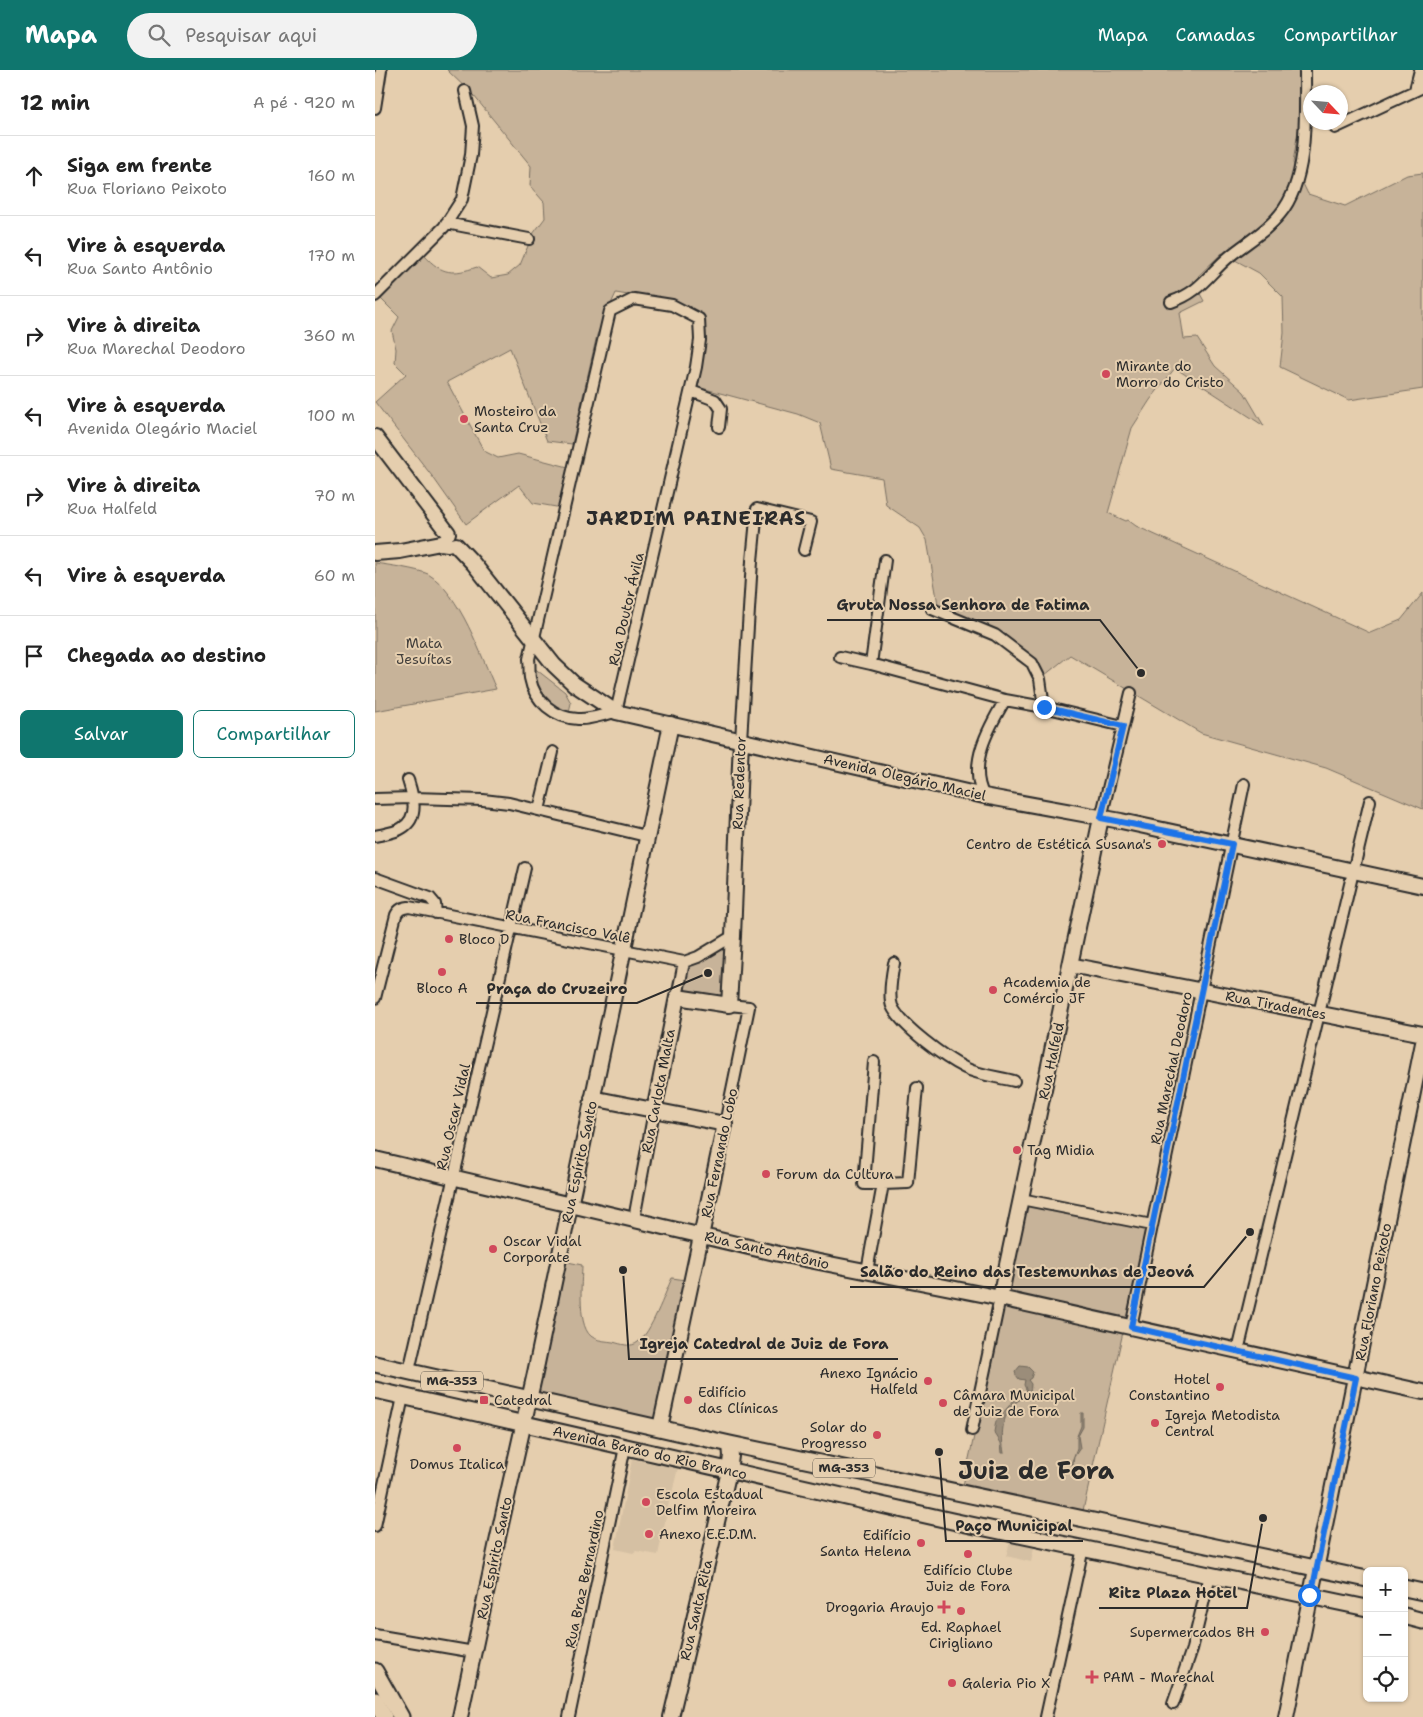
<!DOCTYPE html>
<html lang="pt">
<meta charset="utf-8">
<style>
body{margin:0;font-family:"Shantell Sans",sans-serif;background:#f2f2f2;color:#222}
.controls{position:absolute;right:15px;bottom:15px;display:grid;overflow:hidden;border-radius:8px;box-shadow:0 1px 4px #0004}
.controls button{width:45px;height:45px;display:grid;place-items:center;padding:0;border:0;border-bottom:1px solid #e0e0e0;background:#fff;color:#222;font:25px sans-serif}
.compass{position:absolute;left:928px;top:15px;width:45px;height:45px;border-radius:50%;background:#fff;box-shadow:0 1px 4px #0004;rotate:116deg}
.stop{position:absolute;width:15px;height:15px;margin:-11px;border:4px solid #1a73e8;border-radius:50%;background:#fff}
.stop.end{background:#1a73e8;border-color:#fff;box-shadow:0 1px 5px #0008}
.list{margin:0;padding:0;list-style:none}
h2{display:flex;justify-content:space-between;align-items:center;height:65px;margin:0;padding:0 20px;font-size:21px}
h2 small{font-size:16px;font-weight:400;color:#767676}
.list li{display:grid;grid-template-columns:32px 1fr auto;gap:15px;align-items:center;box-sizing:border-box;height:80px;padding:0 20px;border-top:1px solid #e0e0e0}
.list b{display:block;font-size:19px;white-space:nowrap}
.list p{margin:0;font-size:16px;white-space:nowrap;color:#767676}
.list em{font-size:16px;font-style:normal;color:#767676}
.actions{display:flex;gap:10px;padding:15px 20px}
.actions a{flex:1;padding:11px 0;border:1px solid #0f766e;border-radius:8px;text-align:center;font-size:18px;color:#0f766e}
.actions .main{background:#0f766e;color:#fff}
.icon{flex:none;width:28px;height:28px;fill:none;stroke:currentColor;stroke-width:2;stroke-linecap:round;stroke-linejoin:round}
.map{position:relative;flex:none;width:1048px;height:1647px;overflow:hidden}
header{display:flex;align-items:center;gap:30px;box-sizing:border-box;height:70px;padding:0 25px;background:#0f766e;color:#fff}
header strong{font-size:24px}
nav{display:flex;gap:28px;margin-inline-start:auto;font-size:18px}
.search{width:350px;height:45px;background:#f2f2f2;display:flex;align-items:center;gap:12px;box-sizing:border-box;padding:0 18px;border-radius:28px;color:#767676;font-size:19px}
main{display:flex}
aside{flex:1;background:#fff}
.map>svg:first-child{display:block}
.built{fill:#d5c0a3}
.green{fill:#c7b399;stroke:#796f62}
.water{fill:#9b8d7a;stroke:#6e665a}
.lines{fill:none;stroke-linecap:round;stroke-linejoin:round}
.street-casing{stroke:#2b2b2b;stroke-width:14}
.secondary-casing{stroke:#2b2b2b;stroke-width:18}
.primary-casing{stroke:#2b2b2b;stroke-width:19}
.street{stroke:#e5ceae;stroke-width:10}
.secondary{stroke:#e5ceae;stroke-width:14}
.primary{stroke:#e5ceae;stroke-width:15}
.route{stroke:#1a73e8;stroke-width:6}
.poi-dot{fill:#d1495b;stroke:#e5ceae;stroke-width:2}
.labels{text-anchor:middle;dominant-baseline:central;stroke-width:4;stroke-linejoin:round;paint-order:stroke}
.shield{fill:#e5ceae;stroke:#635c52;stroke-width:1}
.shield-label{font-size:12px;font-weight:bold;fill:#2b2b2b}
.poi-label{font-size:14px;fill:#2b2b2b;stroke:#e5ceae;text-anchor:start}
.street-label{font-size:14px;fill:#2b2b2b;stroke:#e5ceae}
.park-label{font-size:14px;fill:#423f3c;stroke:#e5ceae}
.district-label{font-size:19px;font-weight:bold;letter-spacing:1px;fill:#2b2b2b;stroke:#e5ceae}
.town-label{font-size:24px;font-weight:bold;fill:#2b2b2b;stroke:#e5ceae}
.leader{fill:none;stroke:#2b2b2b;stroke-width:2}
.callout-dot{fill:#2b2b2b;stroke:#e5ceae;stroke-width:2}
.callout-label{font-size:15px;text-anchor:middle;font-weight:bold;fill:#2b2b2b;stroke:#e5ceae;stroke-width:4;stroke-linejoin:round;paint-order:stroke}
</style>
<header>
<strong>Mapa</strong>
<div class="search"><svg class="icon" aria-label="search" viewBox="0 0 24 24"><circle cx="10" cy="10" r="6"/><path d="M15 15l6 6"/></svg>Pesquisar aqui</div>
<nav><a>Mapa</a><a>Camadas</a><a>Compartilhar</a></nav>
</header>
<main>
<aside>
<h2>12 min<small>A pé · 920 m</small></h2>
<ul class="list">
<li><svg class="icon" aria-label="ahead" viewBox="0 0 24 24"><path d="M12 20V5M6 11l6-6 6 6"/></svg><div><b>Siga em frente</b><p>Rua Floriano Peixoto</p></div><em>160 m</em></li>
<li><svg class="icon" aria-label="left" viewBox="0 0 24 24"><path d="M17 20v-9H6M10 6l-5 5 5 5"/></svg><div><b>Vire à esquerda</b><p>Rua Santo Antônio</p></div><em>170 m</em></li>
<li><svg class="icon" aria-label="right" viewBox="0 0 24 24"><path d="M7 20v-9h11M14 6l5 5-5 5"/></svg><div><b>Vire à direita</b><p>Rua Marechal Deodoro</p></div><em>360 m</em></li>
<li><svg class="icon" aria-label="left" viewBox="0 0 24 24"><path d="M17 20v-9H6M10 6l-5 5 5 5"/></svg><div><b>Vire à esquerda</b><p>Avenida Olegário Maciel</p></div><em>100 m</em></li>
<li><svg class="icon" aria-label="right" viewBox="0 0 24 24"><path d="M7 20v-9h11M14 6l5 5-5 5"/></svg><div><b>Vire à direita</b><p>Rua Halfeld</p></div><em>70 m</em></li>
<li><svg class="icon" aria-label="left" viewBox="0 0 24 24"><path d="M17 20v-9H6M10 6l-5 5 5 5"/></svg><div><b>Vire à esquerda</b></div><em>60 m</em></li>
<li><svg class="icon" aria-label="arrive" viewBox="0 0 24 24"><path d="M6 21V4h12l-3 4 3 4H6"/></svg><div><b>Chegada ao destino</b></div></li>
</ul>
<div class="actions"><a class="main">Salvar</a><a>Compartilhar</a></div>
</aside>
<div class="map">
<svg width="1048" height="1647" viewBox="0 0 1048 1647">
<rect width="100%" height="100%" fill="#e5ceae"/>
<filter id="ink" filterUnits="userSpaceOnUse"><feTurbulence type="fractalNoise" baseFrequency=".02" numOctaves="2"/><feDisplacementMap in="SourceGraphic" scale="10" xChannelSelector="R" yChannelSelector="G"/><feConvolveMatrix kernelMatrix="1 2 1 2 8 2 1 2 1" color-interpolation-filters="sRGB"/></filter>
<g filter="url(#ink)">
<path class="built" d="M257,1389L303,1398L297,1423H296L283,1485L261,1481L258,1483L240,1479Z
M635,1472L659,1478L656,1492L631,1486Z"/>
<path class="green" d="M72,0H926L924,18V54L918,93L933,124L970,136L1032,105L1048,103V319L974,330L905,297L909,263L908,227L884,203L847,183L818,211L829,231L805,243L809,269L822,268L840,296L869,322L889,356L800,298L775,330L757,358L733,443L751,451L753,450L761,456L995,563L1026,550L1048,523V739L951,698L826,663L695,585L665,609L631,567L564,540L552,470L545,458L511,435L507,408L456,399L445,353L423,344L319,316L329,251L300,233L241,223L222,265L197,374L172,371L135,278L72,312L109,381L123,388L143,384L197,398L187,438L158,433L144,415L91,454L60,410L0,332L31,304L20,293L21,279L17,261L24,247L5,228L49,185C67,205 78,205 102,197L116,208L133,205L145,195L158,164L170,148L169,132L155,116L156,96L99,26Z
M0,493C13,495 42,499 53,504C85,523 106,586 121,619L0,641Z
M158,597L190,622L196,633L194,642L190,643C170,628 161,623 158,597Z
M356,871L348,926L341,928L309,923C309,915 309,907 313,900C319,889 344,878 356,871Z
M648,1131L772,1157L752,1249L629,1224Z
M188,1191L207,1195C207,1212 201,1260 219,1268C224,1271 232,1271 238,1272C246,1274 256,1278 263,1272C276,1263 290,1223 297,1208L311,1210L282,1350L162,1323Z
M628,1236L748,1262L707,1445L587,1420Z"/>
<path class="water" d="M645,1296L653,1297L658,1302L656,1308L653,1310L656,1314C656,1328 647,1326 639,1334C626,1347 626,1366 629,1383H627L626,1373L619,1362L621,1351L640,1329L652,1321L649,1315L650,1310L644,1309L641,1305L640,1302Z
M706,1343H708V1357L703,1366L705,1378L699,1387L698,1394H696L702,1378V1366L706,1356Z"/>
<g class="lines">
<defs>
<path id="street" d="M1040,20L1045,0
M0,38L6,0
M960,58L1048,17
M71,153L154,169
M0,226L69,157L87,129L96,85L98,56L90,21
M259,229L297,235L324,249L325,270L321,297L241,642C229,644 215,650 203,649C180,648 159,631 155,608C154,602 155,595 154,589L235,241Z
M796,232C826,222 833,204 855,186C872,172 892,161 905,144C934,110 930,42 930,0
M316,321L340,330L346,339L344,357
M557,539L620,565L657,593L665,609L669,637
M465,587L496,594L630,630L669,637L748,656
M496,594L510,490
M366,670L377,491L382,439L436,452L429,480
M609,726C592,695 614,657 630,630
M0,729L38,728L108,730L134,733L271,766
M164,740L178,682
M726,748L756,623
M0,766C8,764 20,763 27,758C45,747 38,726 33,710
M0,808L55,828L60,834L61,843
M519,893C517,904 513,925 517,936C526,956 570,988 590,998C604,1005 623,1007 639,1011
M302,927L309,892
M0,928L21,845C24,839 27,838 34,837L309,892L323,887L358,866
M350,1054L374,937L354,935
M508,1114L533,1113L542,1018
M646,1129L777,1155
M259,1149L279,1041
M492,1201L508,1114H489L499,992
M756,1257L869,714
M863,1281L995,731
M34,1301L150,798
M597,1360L625,1228
M0,1456L28,1327
M0,1565L99,1582
M798,1634L817,1579L835,1505
M194,1647L250,1377
M671,1647L708,1478"/>
<path id="secondary" d="M0,367L73,463
M81,475L98,493L179,595L199,614L241,642L609,726L746,751L1048,816
M0,483L25,481L66,473L73,474
M695,895L1048,964
M217,1028L350,1054L285,1358
M279,1041L302,927L354,935L358,866L366,670
M0,1089L404,1184L611,1225L1048,1322
M625,1228L726,748
M85,1647L122,1472L160,1303L296,654
M296,1647L354,1401L356,1386L355,1374
M911,1647L1048,973"/>
<g id="primary">
<path d="M0,1294L355,1374L992,1509"/>
<path id="s1" d="M0,1320L577,1451L992,1538"/>
<path d="M1029,1518L1048,1522"/>
<path d="M1029,1546L1048,1551"/>
<path d="M0,1601L26,1647"/>
<path d="M0,1630L9,1647"/>
</g>
</defs>
<use href="#street" class="street-casing"/>
<use href="#secondary" class="secondary-casing"/>
<use href="#primary" class="primary-casing"/>
<use href="#street" class="street"/>
<use href="#secondary" class="secondary"/>
<use href="#primary" class="primary"/>
</g>
</g>
<g class="lines" filter="url(#ink)">
<path class="route" d="M669,637L748,656L726,748L857,774L756,1257L981,1308L936,1526L934,1525"/>
</g>
<g class="poi-dot">
<circle cx="731" cy="304" r="5"/>
<circle cx="89" cy="349" r="5"/>
<circle cx="787" cy="774" r="5"/>
<circle cx="74" cy="869" r="5"/>
<circle cx="67" cy="902" r="5"/>
<circle cx="618" cy="920" r="5"/>
<circle cx="642" cy="1080" r="5"/>
<circle cx="391" cy="1104" r="5"/>
<circle cx="118" cy="1179" r="5"/>
<circle cx="553" cy="1311" r="5"/>
<circle cx="845" cy="1317" r="5"/>
<rect x="104" y="1325" width="10" height="10" rx="2.5"/>
<circle cx="313" cy="1330" r="5"/>
<circle cx="568" cy="1333" r="5"/>
<circle cx="780" cy="1353" r="5"/>
<circle cx="502" cy="1365" r="5"/>
<circle cx="82" cy="1378" r="5"/>
<circle cx="271" cy="1432" r="5"/>
<circle cx="274" cy="1464" r="5"/>
<circle cx="546" cy="1473" r="5"/>
<circle cx="593" cy="1484" r="5"/>
<path d="M566.5 1529.5h5v5h5v5h-5v5h-5v-5h-5v-5h5z"/>
<circle cx="586" cy="1541" r="5"/>
<circle cx="890" cy="1562" r="5"/>
<path d="M714.5 1599.5h5v5h5v5h-5v5h-5v-5h-5v-5h5z"/>
<circle cx="577" cy="1613" r="5"/>
</g>
<g class="labels">
<g class="shield">
<rect x="46" y="1301.5" width="62" height="19" rx="4"/>
<rect x="438" y="1388.5" width="62" height="19" rx="4"/>
</g>
<g class="shield-label">
<text x="77" y="1311">MG-353</text>
<text x="469" y="1398">MG-353</text>
</g>
<g class="poi-label">
<text x="741" y="296">Mirante do<tspan x="741" dy="16">Morro do Cristo</tspan></text>
<text x="99" y="341">Mosteiro da<tspan x="99" dy="16">Santa Cruz</tspan></text>
<text x="777" y="774" text-anchor="end">Centro de Estética Susana's</text>
<text x="84" y="869">Bloco D</text>
<text x="628" y="912">Academia de<tspan x="628" dy="16">Comércio JF</tspan></text>
<text x="67" y="918" text-anchor="middle">Bloco A</text>
<text x="652" y="1080">Tag Midia</text>
<text x="401" y="1104">Forum da Cultura</text>
<text x="128" y="1171">Oscar Vidal<tspan x="128" dy="16">Corporate</tspan></text>
<text x="543" y="1303" text-anchor="end">Anexo Ignácio<tspan x="543" dy="16">Halfeld</tspan></text>
<text x="835" y="1309" text-anchor="end">Hotel<tspan x="835" dy="16">Constantino</tspan></text>
<text x="323" y="1322">Edifício<tspan x="323" dy="16">das Clínicas</tspan></text>
<text x="578" y="1325">Câmara Municipal<tspan x="578" dy="16">de Juiz de Fora</tspan></text>
<text x="119" y="1330">Catedral</text>
<text x="790" y="1345">Igreja Metodista<tspan x="790" dy="16">Central</tspan></text>
<text x="492" y="1357" text-anchor="end">Solar do<tspan x="492" dy="16">Progresso</tspan></text>
<text x="82" y="1394" text-anchor="middle">Domus Italica</text>
<text x="281" y="1424">Escola Estadual<tspan x="281" dy="16">Delfim Moreira</tspan></text>
<text x="284" y="1464">Anexo E.E.D.M.</text>
<text x="536" y="1465" text-anchor="end">Edifício<tspan x="536" dy="16">Santa Helena</tspan></text>
<text x="593" y="1500" text-anchor="middle">Edifício Clube<tspan x="593" dy="16">Juiz de Fora</tspan></text>
<text x="559" y="1537" text-anchor="end">Drogaria Araujo</text>
<text x="586" y="1557" text-anchor="middle">Ed. Raphael<tspan x="586" dy="16">Cirigliano</tspan></text>
<text x="880" y="1562" text-anchor="end">Supermercados BH</text>
<text x="728" y="1607">PAM - Marechal</text>
<text x="587" y="1613">Galeria Pio X</text>
</g>
<g class="street-label">
<text transform="translate(251 539) rotate(-77)">Rua Doutor Ávila</text>
<text transform="translate(530 707) rotate(13)">Avenida Olegário Maciel</text>
<text transform="translate(364 713) rotate(-88)">Rua Redentor</text>
<text transform="translate(193 856) rotate(11)">Rua Francisco Valê</text>
<text transform="translate(901 935) rotate(11)">Rua Tiradentes</text>
<text transform="translate(676 991) rotate(-78)">Rua Halfeld</text>
<text transform="translate(796 998) rotate(-78)">Rua Marechal Deodoro</text>
<text transform="translate(283 1021) rotate(-79)">Rua Carlota Malta</text>
<text transform="translate(78 1047) rotate(-77)">Rua Oscar Vidal</text>
<text transform="translate(344 1083) rotate(-78)">Rua Fernando Lobo</text>
<text transform="translate(204 1092) rotate(-78)">Rua Espírito Santo</text>
<text transform="translate(392 1180) rotate(13)">Rua Santo Antônio</text>
<text transform="translate(998 1222) rotate(-79)">Rua Floriano Peixoto</text>
<text stroke="none"><textPath href="#s1" startOffset="282">Avenida Barão do Rio Branco</textPath></text>
<text transform="translate(119 1488) rotate(-78)">Rua Espírito Santo</text>
<text transform="translate(209 1509) rotate(-78)">Rua Braz Bernardino</text>
<text transform="translate(321 1540) rotate(-77)">Rua Santa Rita</text>
</g>
<g class="park-label">
<text x="49" y="573">Mata<tspan x="49" dy="16">Jesuítas</tspan></text>
</g>
<g class="district-label">
<text x="321" y="448">JARDIM PAINEIRAS</text>
</g>
<g class="town-label">
<text x="661" y="1401">Juiz de Fora</text>
</g>
</g>
<path class="leader" d="M766 603L725 550H452M333 903L262 933H101M875 1162L829 1217H475M248 1200L254 1289H523M564 1382L571 1471H708M888 1448L872 1538H724"/>
<g class="callout-dot">
<circle cx="766" cy="603" r="5"/>
<circle cx="333" cy="903" r="5"/>
<circle cx="875" cy="1162" r="5"/>
<circle cx="248" cy="1200" r="5"/>
<circle cx="564" cy="1382" r="5"/>
<circle cx="888" cy="1448" r="5"/>
</g>
<g class="callout-label">
<text x="588" y="540">Gruta Nossa Senhora de Fatima</text>
<text x="182" y="924">Praça do Cruzeiro</text>
<text x="652" y="1207">Salão do Reino das Testemunhas de Jeová</text>
<text x="389" y="1279">Igreja Catedral de Juiz de Fora</text>
<text x="639" y="1461">Paço Municipal</text>
<text x="798" y="1528">Ritz Plaza Hotel</text>
</g>
</svg>
<div class="controls">
<button>+</button>
<button>−</button>
<button><svg class="icon" aria-label="locate" viewBox="0 0 24 24"><circle cx="12" cy="12" r="6"/><path d="M12 2v4M12 18v4M2 12h4M18 12h4"/></svg></button>
</div>
<svg class="compass" viewBox="-18 -18 36 36"><path d="M0-13l5 13h-10z" fill="#e53935"/><path d="M0 13l5-13h-10z" fill="#767676"/></svg>
<div class="stop" style="left:934px;top:1525px"></div>
<div class="stop end" style="left:669px;top:637px"></div>
</div>
</main>
